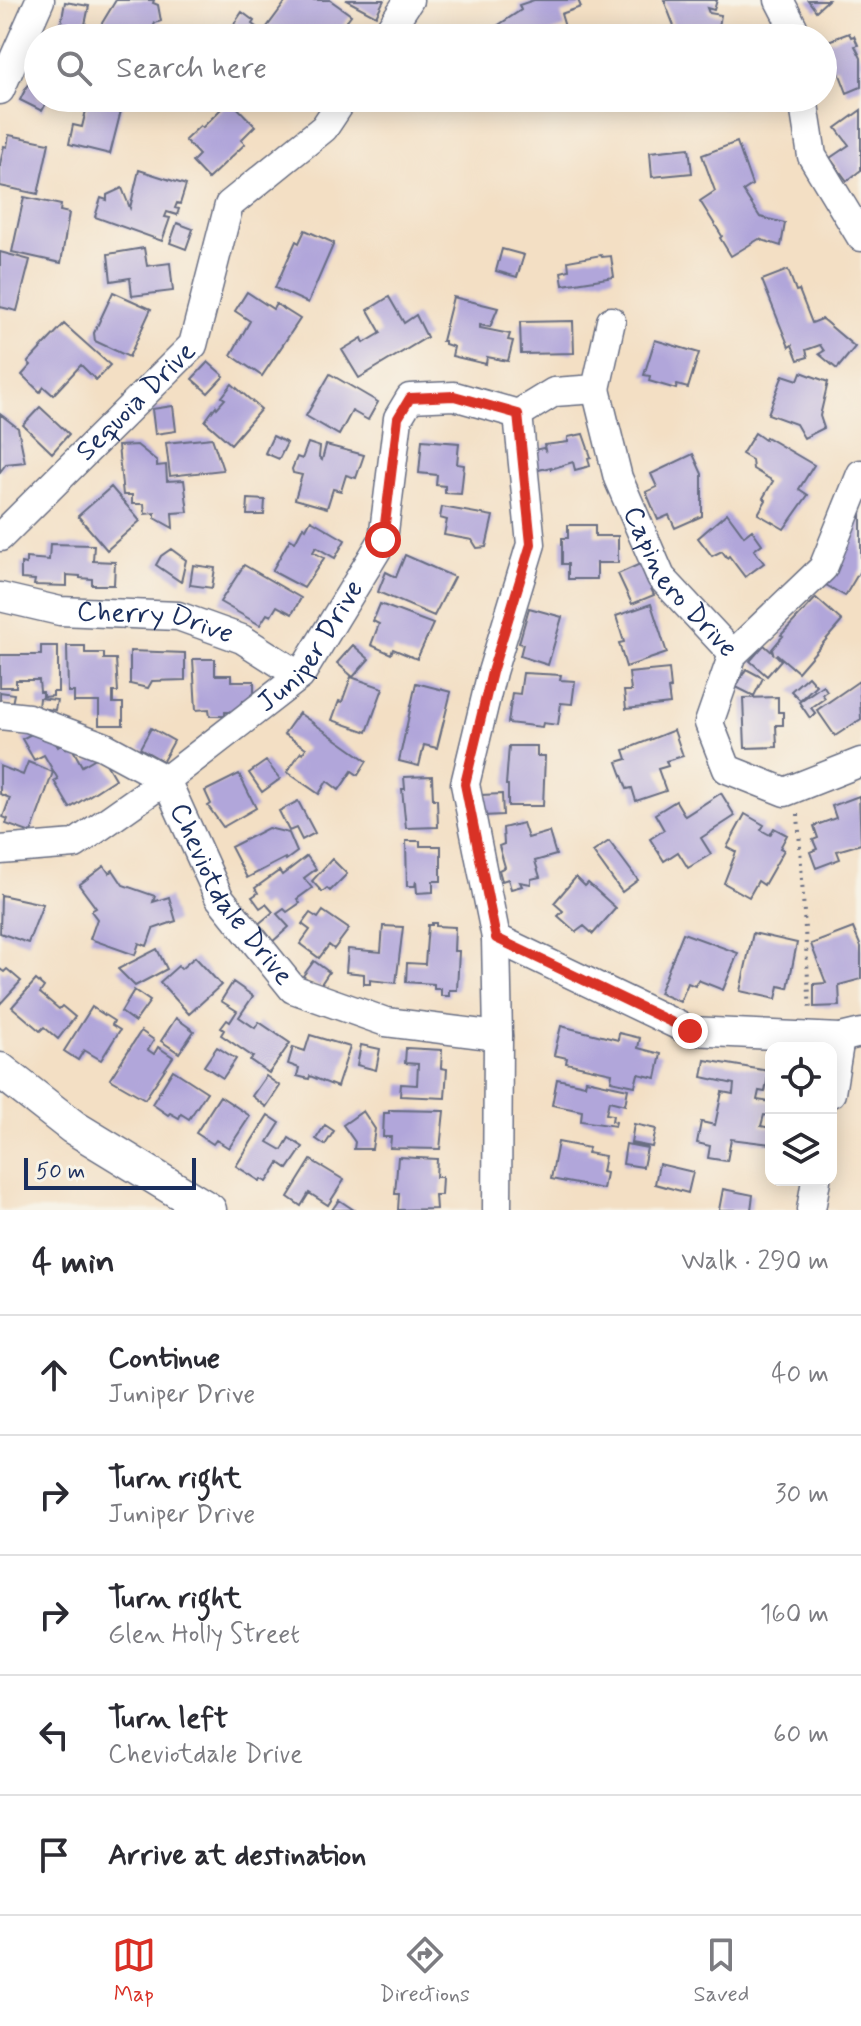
<!DOCTYPE html>
<meta charset="utf-8">
<style>
body{margin:0;font-family:Mynerve,sans-serif;background:#f2f2f3;color:#2b2b33}
.controls{position:absolute;right:24px;bottom:24px;display:grid;overflow:hidden;border-radius:16px;box-shadow:0 4px 20px #0003}
.controls button{width:72px;height:72px;display:grid;place-items:center;padding:0;border:0;border-bottom:2px solid #e1e1e2;background:#fff;color:#2b2b33;font:40px sans-serif}
.scale{position:absolute;left:24px;bottom:20px;width:172px;box-sizing:border-box;padding-left:8px;border:4px solid #1b2f5e;border-top:0;font-size:22px;line-height:28px;white-space:nowrap;color:#1b2f5e;-webkit-text-stroke:6px #f7f3e8;paint-order:stroke}
.stop{position:absolute;width:24px;height:24px;margin:-18px;border:6px solid #d93025;border-radius:50%;background:#fff}
.stop.end{background:#d93025;border-color:#fff;box-shadow:0 2px 8px #0008}
.list{margin:0;padding:0;list-style:none}
h2{display:flex;justify-content:space-between;align-items:center;height:104px;margin:0;padding:0 32px;font-size:34px}
h2 small{font-size:26px;font-weight:400;color:#7c7c81}
.list li{display:grid;grid-template-columns:52px 1fr auto;gap:24px;align-items:center;box-sizing:border-box;height:120px;padding:0 32px;border-top:2px solid #e1e1e2}
.list b{display:block;font-size:30px;white-space:nowrap}
.list p{margin:0;font-size:26px;white-space:nowrap;color:#7c7c81}
.list em{font-size:26px;font-style:normal;color:#7c7c81}
.icon{flex:none;width:44px;height:44px;fill:none;stroke:currentColor;stroke-width:2;stroke-linecap:round;stroke-linejoin:round}
.map{position:relative;flex:none;width:861px;height:1210px;overflow:hidden}
.search{position:absolute;background:#fff;box-shadow:0 4px 20px #0003;left:24px;right:24px;top:24px;height:88px;display:flex;align-items:center;gap:20px;box-sizing:border-box;padding:0 28px;border-radius:44px;color:#7c7c81;font-size:30px}
.sheet{height:704px;background:#fff}
nav{display:flex;justify-content:space-around;align-items:center;box-sizing:border-box;height:112px;border-top:2px solid #e1e1e2;background:#fff;font-size:22px;color:#7c7c81}
nav a{display:grid;justify-items:center;gap:4px}
nav .on{color:#d93025}
.map>svg:first-child{display:block}
.building{fill:#b1a6da}
.lines{fill:none;stroke-linecap:round;stroke-linejoin:round}
.minor-casing{stroke:#676d82;stroke-width:31}
.tertiary-casing{stroke:#676d82;stroke-width:37}
.path{stroke:#676d82;stroke-width:4;stroke-dasharray:2 6;stroke-linecap:butt}
.minor{stroke:#fff;stroke-width:28}
.tertiary{stroke:#fff;stroke-width:34}
.route{stroke:#d93025;stroke-width:10}
.labels{text-anchor:middle;dominant-baseline:central;stroke-width:8;stroke-linejoin:round;paint-order:stroke}
.street-label{font-size:28px;fill:#1b2f5e;stroke:#f7f3e8}
</style>
<div class="map">
<svg width="861" height="1210" viewBox="0 0 861 1210">
<rect width="100%" height="100%" fill="#f7f3e8"/>
<filter id="ink" filterUnits="userSpaceOnUse"><feTurbulence type="fractalNoise" baseFrequency=".0125" numOctaves="2"/><feDisplacementMap in="SourceGraphic" scale="16" xChannelSelector="R" yChannelSelector="G"/><feConvolveMatrix kernelMatrix="1 2 1 2 8 2 1 2 1" color-interpolation-filters="sRGB"/></filter>
<filter id="wash" filterUnits="userSpaceOnUse"><feTurbulence type="fractalNoise" baseFrequency=".006" numOctaves="4" result="noise"/><feDisplacementMap in="SourceGraphic" scale="32" xChannelSelector="R" yChannelSelector="G"/><feGaussianBlur stdDeviation="1.8" result="paint"/><feColorMatrix in="noise" values="0 0 0 0 0 0 0 0 0 0 0 0 0 0 0 0 0 1.4 0 .05"/><feComposite in="paint" operator="in"/></filter>
<g filter="url(#wash)">
<rect width="100%" height="100%" fill="#f3dfc4"/>
<g id="blocks">
<path class="building" d="M116,0H154L153,3L158,5L161,21L155,23L152,30L147,28L142,38H134L112,28L110,33L99,28Z
M287,0H330L351,15L334,38L326,33L322,38H282L267,27Z
M346,0H384L376,16Z
M534,0H578L581,7L561,14L565,27L533,38H479L521,10L519,5Z
M664,0H717L714,10L707,8L709,13L721,15L717,38L676,31Z
M808,0H828L816,11Z
M65,2L89,6L84,29L61,24Z
M242,12L254,21L252,24L271,38H242L246,32L234,24Z
M849,33L851,37L854,36L858,45L855,46L861,58V87L847,93L837,67L823,73V43Z
M30,80L38,83V98H49L42,111L20,100Z
M89,98L123,103L110,154L69,144L73,125L82,127Z
M256,98H292V99L265,107Z
M719,98H758V104L720,109Z
M228,102H232L255,126L241,140L245,144L208,179L192,162L199,155L185,140L200,126L202,128Z
M861,110V170L847,181L830,158L849,145L836,128Z
M9,135L49,143L38,194L0,186V164L4,146L7,147Z
M737,142L752,185L743,191L760,217L785,223L781,246L759,239L731,256L720,238L722,236L700,201L715,191L702,155Z
M689,148L692,173L652,177L650,152Z
M139,170L186,185L180,204L177,203L175,208L179,209L177,215L167,212L165,217L170,218L162,241L95,217L101,198L107,200V195L122,188L130,208Z
M24,197L61,205L60,211L69,213L61,263L12,252Z
M177,223L193,229L186,249L170,243Z
M305,230L334,243L308,303L275,288L296,241L299,243Z
M144,248L147,266L170,263L173,291L132,296L130,278L111,281L108,254Z
M502,249L524,255L517,277L496,271Z
M0,252L30,260L17,311L0,307Z
M601,255L602,257L611,256L614,277L563,285L561,272L569,270L568,261Z
M788,270L796,291L799,290L812,323L822,319L855,347L837,369L819,354L824,351L820,345L806,350L808,357L798,360L792,345L789,347L762,280Z
M113,292L151,309L129,357L95,341L94,333Z
M247,292L273,309L276,304L300,319L262,376L231,355L250,321L235,311Z
M389,297L404,323L416,315L427,337L359,378L342,350L362,338L364,343L381,333L368,310Z
M453,297L498,308L490,327L480,325V328L510,334L508,340L513,341L508,361L487,357L486,364L452,356L454,347L445,344V341H442Z
M573,321L574,353L521,354L520,322Z
M64,324L110,365L96,380L81,365L53,395L44,387L40,392L22,375L31,365L28,362Z
M655,340L699,353L688,388L677,385L676,389L649,381L650,376L644,375Z
M208,362L224,376L208,393L192,379Z
M801,372L828,382L820,416L824,428L804,438L796,424L768,414L783,375L798,380Z
M330,374L378,402L368,420L352,411L339,435L306,416Z
M232,384L261,409L231,444L205,421L216,406L217,408L225,399L222,397Z
M173,406L176,431L155,434L152,409Z
M40,407L69,434L52,453L23,425Z
M0,414L18,428L25,462L6,464L0,472Z
M755,433L765,440L766,437L814,465L799,489L808,495L784,529L758,514L766,500L763,498L773,481L753,469L752,460L742,454Z
M583,434L591,457L588,458L590,466L575,470L573,462L551,469V467L534,471L529,451L543,448L545,450L544,445L568,442V437Z
M273,436L287,443L279,459L265,453Z
M212,438L223,470L170,476L166,443Z
M422,440L459,443L457,464L464,465L461,494L445,493V486L436,485L437,475L419,473Z
M308,443L320,447L319,457L322,460L326,445L364,455L356,478L346,475L341,491L333,489L327,508L295,499L302,475L293,473L292,469L297,457L302,459Z
M137,445L157,461V466L166,465L167,481L184,480L188,512L172,513L173,528L155,518V513L145,514L144,504H132V495H123L118,446Z
M693,454L702,474V516L675,528L669,515L658,520L646,492L657,487L651,474Z
M111,487L140,521L107,550L78,516Z
M248,499L265,500L264,515H247Z
M442,507L493,516L486,547L477,548L472,540L444,535L447,520L440,518Z
M861,512V569L845,596L819,581Z
M727,513L744,536L752,530L762,544L754,550L764,563L745,577L729,556L727,558L722,551L712,556L698,538Z
M311,520L345,540L335,558L316,547L313,552L324,558L304,588L272,571L290,539L295,542L303,527L306,529Z
M568,525H595V536H618V563H597V579H568V564H562V538H568Z
M50,544L94,545L93,561L115,562L114,585H92V579L80,578V576L67,575V586L34,585L35,580L21,579V563L26,564V558L49,560Z
M171,549L186,560L181,582L156,565L161,556Z
M405,555L454,577L434,616L378,592L386,572L396,577Z
M640,564L654,595L632,604L618,574Z
M193,565L215,568L212,588L190,585Z
M244,565L301,598L292,614L277,606L271,616L267,614L260,625L220,602Z
M816,598L842,621L798,672L777,654L776,655L781,660L767,676L750,661L764,645L773,653L772,649L783,636L781,635Z
M380,604L433,624L417,659L393,649L391,654L371,645L379,624L373,621Z
M651,604L667,653L626,667L619,643L624,642L616,616Z
M529,608L562,617L548,665L520,656L523,644L519,643Z
M353,645L369,659L353,677L337,663Z
M41,646H58V692H53V696L43,697V692H40L39,680H16V687H0V655H41Z
M67,646H85V653H104V659H116L118,692H113V703H123V725H99V702H74V692H68Z
M130,651L185,653V680L152,681L148,688L130,684Z
M193,659H215V675H231V681H254V701H243V712H225V716H210L209,709L196,710Z
M669,669L671,688L668,689L670,704L626,709L624,691H631L629,673Z
M746,669L763,678L754,696L736,687Z
M523,673L561,675L560,680L575,681L572,704L561,703L558,725L543,723L542,727L508,723L512,693L520,694Z
M808,676L816,685L800,700L791,691Z
M351,677L383,688L367,732L332,720L339,701L342,702Z
M859,681L861,719L835,736L817,710Z
M416,683L451,692L437,748L424,745L419,766L399,761Z
M823,685L827,691L822,694L825,698L811,708L816,714L810,718L799,702Z
M0,692L14,694L12,704L0,703Z
M778,697V712H783V725H776L777,747L745,748L743,698Z
M39,698L57,700L55,710L38,708Z
M299,713L367,761L358,775L352,771L339,790L327,781L319,794L287,772L301,752L303,753L306,748L284,734Z
M46,726L58,747L62,744L65,749L71,746L82,766L101,755L115,779L70,808L54,781L58,779L44,755L34,760L22,739Z
M151,728L174,741L163,761L140,748Z
M674,730L683,756L666,761L668,766L658,769L666,791L636,801L632,788L627,789L617,762L627,759L624,750Z
M509,746H537V756H545L543,806H508V785H506Z
M266,761L280,779L262,792L249,773Z
M28,762L53,772L31,833L6,824L8,819L3,817L10,798L0,794V766L23,775Z
M239,774L256,808L223,827L208,806L211,804L205,791Z
M432,776L433,799H437L438,827L406,828L402,789H405L404,777Z
M721,793L735,816L701,838L711,854L688,868L678,852L664,861L650,839L664,830L655,814L676,801L685,816Z
M502,794L503,815L482,816L481,795Z
M859,796L861,844L837,851L840,859L816,868L810,852L817,849L813,840L818,838L814,826L836,818L832,806Z
M298,801L315,833L302,840L296,828L289,831L279,811Z
M745,814L764,825L761,830L770,835L774,828L787,835L780,848L784,850L764,885L758,881L749,897L724,883L736,852L727,847Z
M523,823L528,838L549,832L556,855L535,861L540,877L531,879V884L520,882L522,886L511,889L508,879L502,881L499,870L505,867L499,846L504,844L503,828Z
M268,828L289,833L297,852L286,860L285,858L247,878L231,847Z
M406,841H420V846H441V881H433V892L417,893L416,881L415,886H407Z
M609,841L638,880L622,892L593,852Z
M307,856L316,869L304,878L312,888L297,899L300,903L287,912L284,909L277,914L289,927L271,943L256,926L273,912L266,904L260,908L252,897L258,893L255,888L279,871L282,875Z
M332,859L347,874L330,891L327,888L322,892L312,881Z
M104,866L109,873L113,870L123,885L155,896L153,902L169,897L176,921L153,929L147,946L139,943L135,955L90,939L97,919L91,911L96,908L79,885Z
M576,877L585,886L588,883L616,908L593,934L584,926L576,932L558,916L563,911L554,903Z
M1,895L43,904L28,943L0,933Z
M323,911L349,929L334,949L329,945L319,958L300,944L310,930L302,924L310,913L318,918Z
M432,923H436V926L455,927L454,951H459L457,990H449V996H441V989H434V984L406,982L407,963L425,964L428,925H432Z
M383,926L403,927L396,983L370,980V984H364V974L346,972L348,949L381,952Z
M853,928L861,947V979L839,985L840,1006L814,1007V984L826,983L811,944Z
M683,933L738,953L723,990L698,980L695,986L688,983L680,1002L659,993Z
M753,933L797,943L788,988L779,986L776,999L740,991Z
M157,949L167,969L135,986L118,969Z
M195,957L221,985L189,1014L160,982L178,966L181,969Z
M314,961L329,972L319,987L303,976Z
M0,969L4,972L7,969L21,981L0,1004Z
M36,980L44,987L40,993L59,1009L62,1006L75,1017L58,1039L44,1027L40,1031L12,1007Z
M233,982L253,996L239,1017L255,1028L259,1022L290,1043L269,1073L250,1060L253,1057L221,1035L224,1030L221,1028L227,1020L230,1022L237,1011L221,1001Z
M134,990L150,1001L135,1022L121,1012Z
M92,1007L114,1021L112,1025L120,1030L101,1060L84,1050L78,1060L64,1051Z
M176,1018L194,1031L179,1053L161,1041Z
M561,1026L618,1040L619,1033L640,1038L638,1048L661,1054L656,1078L638,1074L635,1086L611,1081L612,1073L566,1063L567,1058L554,1055Z
M141,1031L154,1040L148,1050L154,1054L158,1047L173,1057L145,1099L110,1079Z
M310,1035L350,1047L337,1087L310,1076L309,1079L297,1076L299,1068L288,1064L293,1047L305,1051Z
M361,1045L380,1049L376,1070L357,1065Z
M217,1047L236,1059L223,1078L204,1066Z
M406,1048L442,1050L441,1068L447,1069L445,1098L400,1096L401,1084L417,1085L418,1064L405,1063Z
M705,1060L769,1071L765,1092L759,1091L757,1100L771,1102V1116L764,1115L761,1126L771,1128V1144L731,1139L727,1161L708,1158L710,1146L697,1143L701,1122L715,1125L722,1092L733,1094L734,1084L702,1077Z
M173,1070L207,1092L189,1119L181,1114L179,1118L170,1113L168,1115L152,1104Z
M266,1076L280,1086L266,1107L252,1096Z
M557,1079L585,1085L586,1080L628,1089L625,1105L609,1101L606,1114L613,1115L612,1121L616,1122L615,1126L581,1121L582,1111L552,1105Z
M220,1096L250,1116L229,1148L216,1140L213,1144L196,1133Z
M389,1110L444,1111L440,1149L390,1148L391,1137H383L384,1113H389Z
M363,1111L375,1129L372,1149H354L355,1142L343,1125Z
M268,1115L280,1123L268,1142L282,1150L289,1138L303,1147L288,1169L279,1163L267,1182L261,1179L260,1181L236,1166Z
M634,1124L656,1129L652,1147L631,1143Z
M325,1125L334,1131L325,1145L316,1139Z
M558,1142L589,1148L587,1153L605,1156L602,1172L606,1173L603,1189L551,1179Z
M626,1144L647,1148L643,1167L623,1164Z
M398,1157L437,1159L436,1177H442L441,1195H435L436,1209L398,1210L399,1194H395Z
M311,1160L344,1180L328,1205L309,1193L301,1206L288,1197Z
M659,1164L693,1172L688,1193L655,1184Z
M723,1189L753,1195L751,1210H719Z
M339,1200L354,1210H332Z"/>
</g>
</g>
<g filter="url(#ink)">
<use href="#blocks" fill-opacity="0" stroke="#676d82" stroke-width="2"/>
<g class="lines">
<defs>
<g id="minor">
<path d="M779,0L793,27L794,38"/>
<path d="M384,38L409,0"/>
<path d="M0,90L40,0"/>
<path d="M803,98L812,156L861,237"/>
<path id="s1" d="M596,389L618,478L661,577L733,654L709,723L727,769L785,792L861,762"/>
<path d="M518,414L554,392L596,389L611,321"/>
<path id="s2" d="M0,537L193,345L229,205L324,128L344,98"/>
<path id="s3" d="M0,597L60,611L178,616L242,639L300,676"/>
<path d="M733,654L823,568L861,474"/>
<path id="s4" d="M0,715L28,718L103,746L166,780L219,897L293,989L386,1022L498,1036"/>
<path id="s5" d="M0,850L75,844L166,780L300,676L383,540L398,418L410,398L454,396L518,414"/>
<path d="M496,938L690,1031L840,1038L861,1033"/>
<path d="M831,1093L840,1038"/>
<path d="M497,1210L498,1036L496,938L465,784L492,672L531,544L518,414"/>
<path d="M811,1210L816,1180"/>
</g>
<path id="tertiary" d="M0,1070L73,1127L209,1210"/>
</defs>
<use href="#minor" class="minor-casing"/>
<use href="#tertiary" class="tertiary-casing"/>
<path class="path" d="M798,814L810,1012"/>
<use href="#minor" class="minor"/>
<use href="#tertiary" class="tertiary"/>
</g>
</g>
<g class="lines" filter="url(#ink)">
<path class="route" d="M383,540L398,418L410,398L454,396L518,414L531,544L492,672L465,784L496,938L690,1031"/>
</g>
<g class="labels">
<g class="street-label">
<text stroke="none"><textPath href="#s2" startOffset="192">Sequoia Drive</textPath></text>
<text stroke="none"><textPath href="#s1" startOffset="214">Capinero Drive</textPath></text>
<text stroke="none"><textPath href="#s3" startOffset="158">Cherry Drive</textPath></text>
<text stroke="none"><textPath href="#s5" startOffset="386">Juniper Drive</textPath></text>
<text stroke="none"><textPath href="#s4" startOffset="312">Cheviotdale Drive</textPath></text>
</g>
</g>
</svg>
<div class="controls">
<button><svg class="icon" aria-label="locate" viewBox="0 0 24 24"><circle cx="12" cy="12" r="6"/><path d="M12 2v4M12 18v4M2 12h4M18 12h4"/></svg></button>
<button><svg class="icon" aria-label="layers" viewBox="0 0 24 24"><path d="M12 4l9 5-9 5-9-5zM3 14l9 5 9-5"/></svg></button>
</div>
<div class="scale">50 m</div>
<div class="stop" style="left:383px;top:540px"></div>
<div class="stop end" style="left:690px;top:1031px"></div>
<div class="search"><svg class="icon" aria-label="search" viewBox="0 0 24 24"><circle cx="10" cy="10" r="6"/><path d="M15 15l6 6"/></svg>Search here</div>
</div>
<section class="sheet">
<h2>4 min<small>Walk · 290 m</small></h2>
<ul class="list">
<li><svg class="icon" aria-label="ahead" viewBox="0 0 24 24"><path d="M12 20V5M6 11l6-6 6 6"/></svg><div><b>Continue</b><p>Juniper Drive</p></div><em>40 m</em></li>
<li><svg class="icon" aria-label="right" viewBox="0 0 24 24"><path d="M7 20v-9h11M14 6l5 5-5 5"/></svg><div><b>Turn right</b><p>Juniper Drive</p></div><em>30 m</em></li>
<li><svg class="icon" aria-label="right" viewBox="0 0 24 24"><path d="M7 20v-9h11M14 6l5 5-5 5"/></svg><div><b>Turn right</b><p>Glen Holly Street</p></div><em>160 m</em></li>
<li><svg class="icon" aria-label="left" viewBox="0 0 24 24"><path d="M17 20v-9H6M10 6l-5 5 5 5"/></svg><div><b>Turn left</b><p>Cheviotdale Drive</p></div><em>60 m</em></li>
<li><svg class="icon" aria-label="arrive" viewBox="0 0 24 24"><path d="M6 21V4h12l-3 4 3 4H6"/></svg><div><b>Arrive at destination</b></div></li>
</ul>
</section>
<nav>
<a class="on"><svg class="icon" aria-label="map" viewBox="0 0 24 24"><path d="M3 6l6-2 6 2 6-2v14l-6 2-6-2-6 2zM9 4v14M15 6v14"/></svg>Map</a>
<a><svg class="icon" aria-label="directions" viewBox="0 0 24 24"><path d="M12 3l9 9-9 9-9-9zM9 14v-3h6M13 9l2 2-2 2"/></svg>Directions</a>
<a><svg class="icon" aria-label="saved" viewBox="0 0 24 24"><path d="M7 4h10v16l-5-4-5 4z"/></svg>Saved</a>
</nav>
